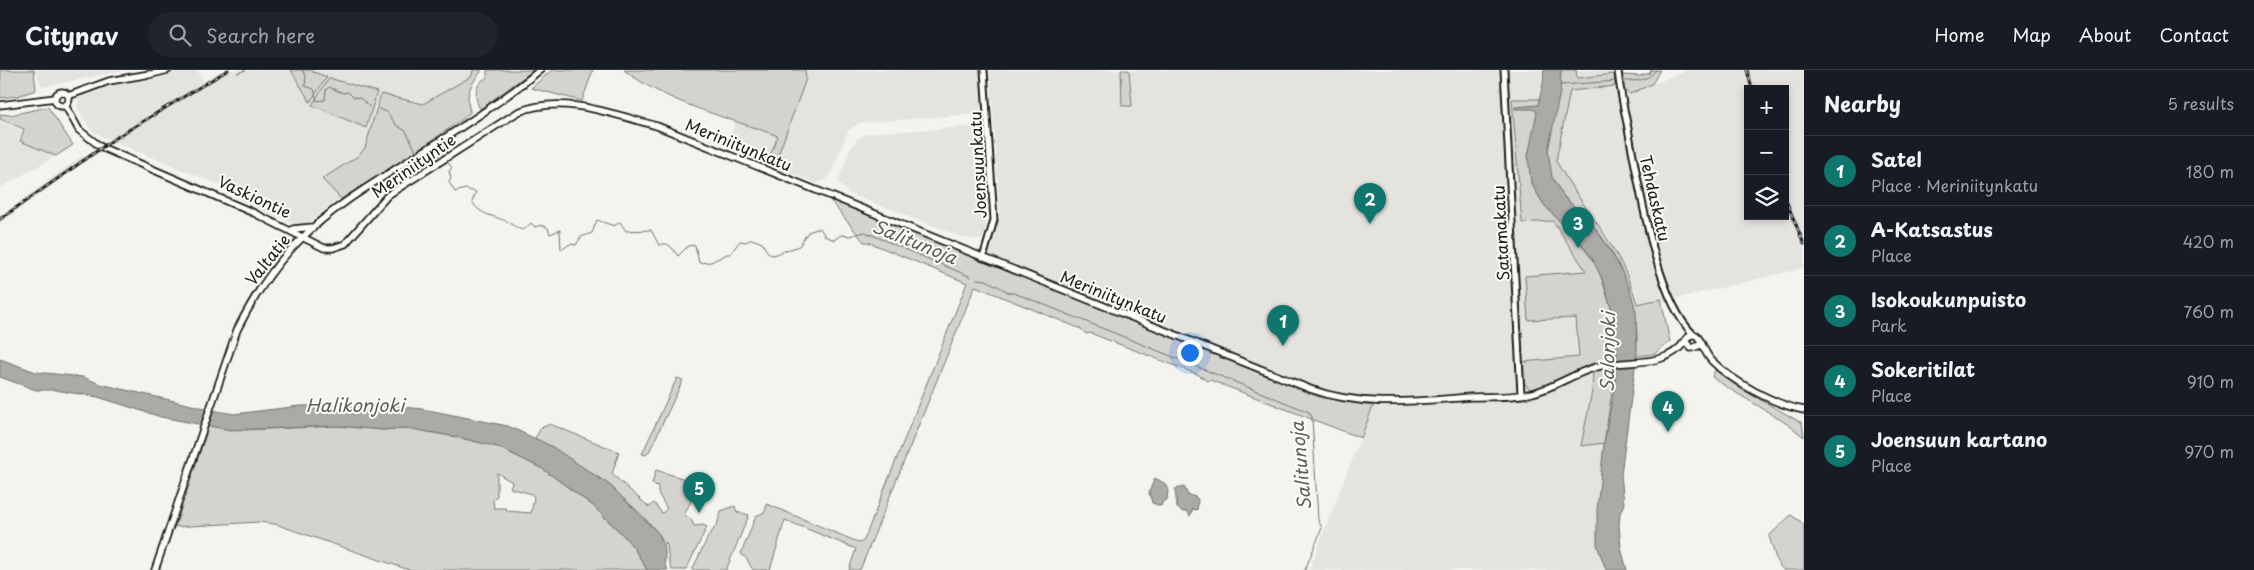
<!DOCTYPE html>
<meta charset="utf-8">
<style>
body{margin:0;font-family:"Playpen Sans",sans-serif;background:#20242c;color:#f1f3f6}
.controls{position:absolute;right:15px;top:15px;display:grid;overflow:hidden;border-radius:0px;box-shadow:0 2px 8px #0003}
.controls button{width:45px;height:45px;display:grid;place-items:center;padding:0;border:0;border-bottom:1px solid #363941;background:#171b24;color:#f1f3f6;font:25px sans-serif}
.you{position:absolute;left:1189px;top:282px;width:18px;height:18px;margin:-12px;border:4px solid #fff;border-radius:50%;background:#1a73e8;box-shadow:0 0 0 8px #1a73e833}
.badge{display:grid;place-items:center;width:32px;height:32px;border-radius:50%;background:#0f766e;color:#fff;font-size:16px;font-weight:700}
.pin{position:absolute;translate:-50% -41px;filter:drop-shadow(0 1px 2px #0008)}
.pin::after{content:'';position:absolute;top:26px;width:18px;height:15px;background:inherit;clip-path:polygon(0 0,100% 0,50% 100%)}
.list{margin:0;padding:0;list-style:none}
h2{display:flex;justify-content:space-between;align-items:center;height:65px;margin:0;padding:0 20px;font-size:21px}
h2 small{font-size:16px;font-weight:400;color:#9ea1a6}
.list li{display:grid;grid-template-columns:32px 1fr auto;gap:15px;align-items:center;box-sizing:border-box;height:70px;padding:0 20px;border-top:1px solid #363941}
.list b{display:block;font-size:19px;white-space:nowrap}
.list p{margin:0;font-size:16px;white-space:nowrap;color:#9ea1a6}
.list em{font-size:16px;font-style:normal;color:#9ea1a6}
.icon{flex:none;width:28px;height:28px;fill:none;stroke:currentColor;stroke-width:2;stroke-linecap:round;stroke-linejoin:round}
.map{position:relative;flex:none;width:1804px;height:500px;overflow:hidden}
header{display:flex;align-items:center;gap:30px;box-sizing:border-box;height:70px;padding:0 25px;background:#171b24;border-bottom:1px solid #363941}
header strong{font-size:24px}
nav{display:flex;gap:28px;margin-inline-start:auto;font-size:18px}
.search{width:350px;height:45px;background:#20242c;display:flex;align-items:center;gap:12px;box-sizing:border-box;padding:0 18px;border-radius:28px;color:#9ea1a6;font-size:19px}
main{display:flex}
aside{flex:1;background:#171b24}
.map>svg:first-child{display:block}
.built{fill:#e4e3de;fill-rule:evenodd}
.green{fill:#d4d3cf;stroke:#787876;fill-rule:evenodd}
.water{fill:#abaaa6;stroke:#72716f}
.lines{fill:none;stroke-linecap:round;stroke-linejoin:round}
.stream{stroke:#72716f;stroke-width:1}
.tertiary-casing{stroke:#1c1c1c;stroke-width:9}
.secondary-casing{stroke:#1c1c1c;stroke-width:9}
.tertiary{stroke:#fdfcf7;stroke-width:5}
.secondary{stroke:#fdfcf7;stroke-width:5.5}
.rail-casing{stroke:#1c1c1c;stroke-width:3}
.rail{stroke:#fdfcf7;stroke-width:1;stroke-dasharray:4;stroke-linecap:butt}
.labels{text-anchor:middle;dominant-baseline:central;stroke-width:4;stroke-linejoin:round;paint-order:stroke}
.street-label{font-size:16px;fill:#1c1c1c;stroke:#fdfcf7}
.water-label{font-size:18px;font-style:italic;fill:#5c5c5a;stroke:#fdfcf7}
</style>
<header>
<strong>Citynav</strong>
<div class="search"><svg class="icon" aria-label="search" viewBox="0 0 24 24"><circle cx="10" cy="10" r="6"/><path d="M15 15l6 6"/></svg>Search here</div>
<nav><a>Home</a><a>Map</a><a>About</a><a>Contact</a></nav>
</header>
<main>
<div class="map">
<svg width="1804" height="500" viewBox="0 0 1804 500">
<rect width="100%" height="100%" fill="#f4f3ee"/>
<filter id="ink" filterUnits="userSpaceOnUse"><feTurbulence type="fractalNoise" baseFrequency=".02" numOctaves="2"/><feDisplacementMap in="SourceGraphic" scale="10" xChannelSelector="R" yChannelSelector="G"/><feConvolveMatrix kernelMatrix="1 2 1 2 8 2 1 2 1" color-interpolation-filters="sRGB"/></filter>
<g filter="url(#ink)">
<path class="built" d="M35,0H125L42,17Z
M180,0H197L204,11L223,0H481L472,11L467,29L473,43L352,119L302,158L237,128L240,123L107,69L91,60L77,37L78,26L91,20Z
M805,0H980L983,36L975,44L859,53L848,61L830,106L827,110L816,113L774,96L806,9Z
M990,0H1543L1539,29H1512L1522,153L1553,150L1586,201L1576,247L1579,287L1522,293L1524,313L1530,319L1593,300L1592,321L1581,375L1604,373L1597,458V475L1606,500H1309L1373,336L1322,328L982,191L1000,148Z
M1576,0H1621L1624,26L1688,0H1804V198L1662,232L1660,229L1637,234L1631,212L1556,91L1571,17L1577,8ZM1748,19H1785V146H1748Z
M737,50L778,66L767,93L725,76Z
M0,51L22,60L18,70L56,86L0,118Z
M985,56L987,141L986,158L982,170L965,168L848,123L838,112L849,81L857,69L868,63Z
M82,86L86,91L0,153V146Z"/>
<path class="green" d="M1,0H34L36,20L18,26L0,28Z
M291,0H312L313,2L327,7L310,32Z
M473,0H481V2C470,15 465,25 470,42L464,48L408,87L341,129L322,109L358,86L365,78L381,24L423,34L472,6Z
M487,0H534L480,39C474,28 474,13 487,8Z
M552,0H593L582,31L531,18Z
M624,0H805L806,9L774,96L767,93L778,66C727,47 668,34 624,0Z
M1121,0H1129L1132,36H1122Z
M1561,0H1576L1577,8L1614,4L1615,16L1570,21L1556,91C1585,142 1621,176 1637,234L1661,229L1670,272L1654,284L1636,286C1642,238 1621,187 1589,151C1576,136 1557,125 1551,105C1541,73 1560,33 1561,0Z
M1651,0H1660L1652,14L1630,24L1623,19L1622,5L1640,6L1650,3Z
M329,8L377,22L366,58L312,35Z
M1512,29H1539L1531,113L1544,135L1578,170L1598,198L1614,247L1616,289L1593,295L1542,318L1530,319L1524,313L1522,292L1579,287L1576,248L1528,250L1525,206L1586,201L1553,151L1522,153Z
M48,37L73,75L56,86L20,71L24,59L0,49V44L10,45Z
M829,129L1322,328L1373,336L1361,368L1210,310L1207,311L1199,305L1090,263L1086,264L1081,259L975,216L860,500H849L856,479L785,450L770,500H753L746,488L741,484L756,446L765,442L767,434L860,473L864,470L967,213L868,172H864Z
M1616,296L1604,373L1581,376L1592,321L1593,300Z
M1715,300L1741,319L1802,353L1804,367C1777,344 1741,328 1712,307Z
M677,308L683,310L650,380L646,385L642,384Z
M550,354L619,382L612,404L649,437L654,433L662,443L667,439L658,423V416L652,414L656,400L685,409L694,425L684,445L691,449L694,456L703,455L707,457L686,500H672C667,491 669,482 666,472L664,475L659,464L641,444L604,411L535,368L541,358Z
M209,355L244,360L337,356L383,360L406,358L457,367L498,377L543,399L592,435L624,466L634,478L647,500H409L275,454L258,452L175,457ZM497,403L512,412L510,418L532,424L534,427L531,443L507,441L506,438H494L493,430L497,426Z
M735,436L737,442L749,445L726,500H692L709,465L717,455L721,441Z
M1791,445L1804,454V500H1783L1777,492L1769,466Z"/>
<path class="water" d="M1544,0H1561L1560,22L1548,81L1552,107L1564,127L1594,156L1616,190L1629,216L1636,242L1637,282L1621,404L1624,434L1620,443L1619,455L1621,478L1627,500H1606L1597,475V440L1604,373L1615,314L1617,282L1614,247L1603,211L1591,186L1578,170L1544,135L1531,113L1528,86L1537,42L1533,39H1515V37L1538,35L1543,13Z
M0,289L36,302L83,307L100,314L222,342L234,344L300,336L384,335L423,339L508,356L551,376L611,416L659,464L665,478V495L668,500H647L634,478L624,466L592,435L543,399L498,377L457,367L406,358L383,360L337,356L230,360L161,347L98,327L55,320H36L0,307Z
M1155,408L1164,413L1168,419L1167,430L1163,431L1161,436L1152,433L1149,422Z
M1184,417L1188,425L1196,427L1198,430L1197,440L1193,439L1190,446L1187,441L1183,442L1177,438L1175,419Z"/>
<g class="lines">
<path class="stream" d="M302,0L306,6L305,16L314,19L317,31L325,30L326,20L329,17L343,23L348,22L353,27L360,28L370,37
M237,3L246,0
M1621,11C1635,11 1647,12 1656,0
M1561,15L1617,11
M379,39L387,42L396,55L406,61L416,81
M447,91L452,98L449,101L451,108L449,112L455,122L465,119L476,122L472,132C480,145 494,146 506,151C513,154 516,159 524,160L531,153L535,157C540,155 543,155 548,158L550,164L560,160L561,180L570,174L576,175L581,167L592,163L597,150L614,156L620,152L626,161L651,160L659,175C669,171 672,178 678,186L688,176L695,175L699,193L711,192L727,184H730L740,171L746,172L752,169L762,173L769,184L773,185L799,176L808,162L820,158L825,166L834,170L841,165L849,166L865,162L971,207
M424,93L442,84
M977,209L986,210L1010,223H1014L1040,233L1309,342L1312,347L1318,450L1322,458L1305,500"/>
<defs>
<path id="tertiary" d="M1504,0L1521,324
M1618,0C1620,25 1627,50 1631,75C1641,125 1657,229 1693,264
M983,188L994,150L984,0"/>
<path id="secondary" d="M148,5L168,0
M55 29a7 7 0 1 1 14 0a7 7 0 1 1-14 0Z
M68,26L109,11L150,4
M0,35L55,28
M65,35L79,60L101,77L254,143L324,178H333L345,174L388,125L518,42C563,24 612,44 657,56L1310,319C1363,338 1416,331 1471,327C1491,326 1513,328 1532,323C1558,317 1579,299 1605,295C1633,290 1668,297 1685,271
M293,159L313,157
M1700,273L1698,276L1691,278L1685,271L1690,265H1696C1702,270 1704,283 1712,291C1733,312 1775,335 1804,340
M155,500L237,260C254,226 275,193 303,167C333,137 369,116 405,93C451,64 498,35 540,0"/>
</defs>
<use href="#tertiary" class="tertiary-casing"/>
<use href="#secondary" class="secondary-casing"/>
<use href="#tertiary" class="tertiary"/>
<use href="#secondary" class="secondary"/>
<defs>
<path id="rail" d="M1747,0L1752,19
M1785,128L1804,174
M0,149L117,67L228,0"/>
</defs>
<use href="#rail" class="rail-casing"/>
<use href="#rail" class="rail"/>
</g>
</g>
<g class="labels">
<g class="street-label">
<text transform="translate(739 74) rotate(22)">Meriniitynkatu</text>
<text transform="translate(413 95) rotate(-35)">Meriniityntie</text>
<text transform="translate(977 95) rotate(-93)">Joensuunkatu</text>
<text transform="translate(255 126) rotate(25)">Vaskiontie</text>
<text transform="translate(1656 128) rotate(77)">Tehdaskatu</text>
<text transform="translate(1500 163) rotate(-93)">Satamakatu</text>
<text transform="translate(267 189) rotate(-51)">Valtatie</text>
<text transform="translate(1114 226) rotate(22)">Meriniitynkatu</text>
</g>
<g class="water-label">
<text transform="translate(915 171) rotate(22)">Salitunoja</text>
<text transform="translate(1607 282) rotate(-89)">Salonjoki</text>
<text x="355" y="334">Halikonjoki</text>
<text transform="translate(1300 396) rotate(-95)">Salitunoja</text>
</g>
</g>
</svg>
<div class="controls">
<button>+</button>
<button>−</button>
<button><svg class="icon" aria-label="layers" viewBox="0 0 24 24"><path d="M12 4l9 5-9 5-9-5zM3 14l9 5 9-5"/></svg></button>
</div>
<div class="you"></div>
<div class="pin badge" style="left:1283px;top:276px">1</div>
<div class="pin badge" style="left:1370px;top:154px">2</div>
<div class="pin badge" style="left:1578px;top:178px">3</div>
<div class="pin badge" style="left:1668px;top:362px">4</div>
<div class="pin badge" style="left:699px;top:443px">5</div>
</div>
<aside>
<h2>Nearby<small>5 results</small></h2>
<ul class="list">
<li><span class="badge">1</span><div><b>Satel</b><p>Place · Meriniitynkatu</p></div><em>180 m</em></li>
<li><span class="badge">2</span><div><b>A-Katsastus</b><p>Place</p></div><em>420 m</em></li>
<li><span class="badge">3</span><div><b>Isokoukunpuisto</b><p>Park</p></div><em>760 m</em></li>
<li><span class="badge">4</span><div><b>Sokeritilat</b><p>Place</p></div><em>910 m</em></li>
<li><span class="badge">5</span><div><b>Joensuun kartano</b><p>Place</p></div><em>970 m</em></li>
</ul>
</aside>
</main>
